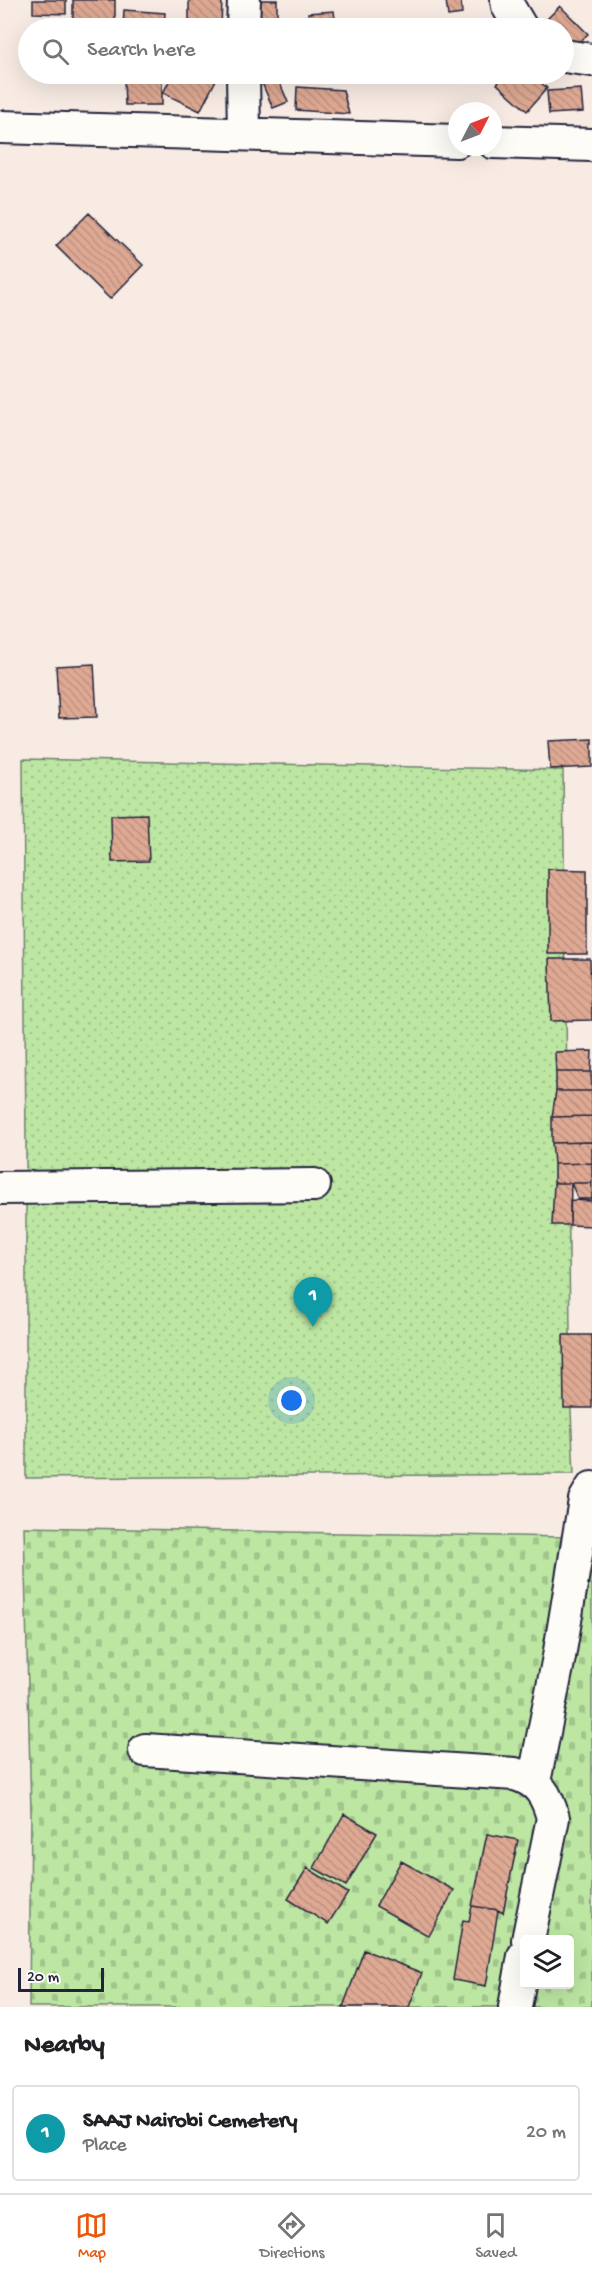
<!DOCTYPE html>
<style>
body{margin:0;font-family:"Gochi Hand",sans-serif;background:#f2f2f2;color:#202124}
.controls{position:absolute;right:18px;bottom:18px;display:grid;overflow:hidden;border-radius:6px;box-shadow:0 6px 24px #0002}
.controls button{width:54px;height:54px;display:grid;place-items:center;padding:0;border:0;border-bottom:2px solid #e0e0e0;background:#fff;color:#202124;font:30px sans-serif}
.compass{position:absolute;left:448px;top:102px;width:54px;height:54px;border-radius:50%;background:#fff;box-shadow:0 6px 24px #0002;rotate:48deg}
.scale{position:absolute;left:18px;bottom:15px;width:86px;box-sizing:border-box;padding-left:6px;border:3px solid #22223b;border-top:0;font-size:16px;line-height:21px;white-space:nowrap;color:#22223b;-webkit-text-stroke:4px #fdfcf7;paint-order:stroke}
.you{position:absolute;left:292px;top:1401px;width:21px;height:21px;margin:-15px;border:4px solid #fff;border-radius:50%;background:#1a73e8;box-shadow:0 0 0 9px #1a73e833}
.badge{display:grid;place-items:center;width:39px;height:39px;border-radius:50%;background:#ea580c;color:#fff;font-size:20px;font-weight:700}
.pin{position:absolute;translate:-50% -50px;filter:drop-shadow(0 2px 3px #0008)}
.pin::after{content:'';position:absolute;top:32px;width:21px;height:18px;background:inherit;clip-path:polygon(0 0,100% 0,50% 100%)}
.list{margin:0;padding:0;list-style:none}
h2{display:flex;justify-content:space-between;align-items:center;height:78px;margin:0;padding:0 24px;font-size:26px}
h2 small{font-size:20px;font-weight:400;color:#757577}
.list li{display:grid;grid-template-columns:39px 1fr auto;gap:18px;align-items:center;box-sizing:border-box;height:96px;margin:0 12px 12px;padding:0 12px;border:2px solid #e0e0e0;border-radius:6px}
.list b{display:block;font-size:22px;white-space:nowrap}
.list p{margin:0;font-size:20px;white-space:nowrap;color:#757577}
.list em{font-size:20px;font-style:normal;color:#757577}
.icon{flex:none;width:33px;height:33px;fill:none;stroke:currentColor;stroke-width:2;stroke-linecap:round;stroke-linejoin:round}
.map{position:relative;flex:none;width:592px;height:2007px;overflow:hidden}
.search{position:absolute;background:#fff;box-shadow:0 6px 24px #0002;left:18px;right:18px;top:18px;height:66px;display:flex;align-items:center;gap:15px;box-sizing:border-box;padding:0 21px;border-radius:33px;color:#757577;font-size:22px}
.sheet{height:186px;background:#fff}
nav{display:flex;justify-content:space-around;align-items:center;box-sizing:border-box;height:84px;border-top:2px solid #e0e0e0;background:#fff;font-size:16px;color:#757577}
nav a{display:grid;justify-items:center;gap:3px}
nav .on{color:#ea580c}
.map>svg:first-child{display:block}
.grass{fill:url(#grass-dots);stroke:#6f846e;stroke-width:1.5}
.cemetery{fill:url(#cemetery-stones);stroke:#6f846e;stroke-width:1.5;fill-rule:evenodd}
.building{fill:url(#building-back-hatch);stroke:#22223b;stroke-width:1.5}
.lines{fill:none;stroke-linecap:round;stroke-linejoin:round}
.minor-casing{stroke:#22223b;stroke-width:36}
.minor{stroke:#fdfcf7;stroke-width:32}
</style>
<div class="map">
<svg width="592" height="2007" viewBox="0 0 592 2007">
<defs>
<pattern id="grass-dots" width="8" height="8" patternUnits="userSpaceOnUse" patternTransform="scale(1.5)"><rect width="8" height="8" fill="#bce6a2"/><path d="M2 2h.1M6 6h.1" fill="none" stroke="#a1c58c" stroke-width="1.8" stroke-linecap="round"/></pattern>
<pattern id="cemetery-stones" width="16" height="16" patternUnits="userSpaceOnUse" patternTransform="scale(1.5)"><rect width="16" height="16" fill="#bce6a2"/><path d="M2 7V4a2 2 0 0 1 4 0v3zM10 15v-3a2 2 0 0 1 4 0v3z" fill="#a1c58c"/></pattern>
<pattern id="building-back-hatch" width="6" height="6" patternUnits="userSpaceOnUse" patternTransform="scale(1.5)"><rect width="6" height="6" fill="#dea993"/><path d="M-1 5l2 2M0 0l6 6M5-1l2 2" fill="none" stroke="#be9180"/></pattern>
</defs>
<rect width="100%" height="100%" fill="#f7ebe3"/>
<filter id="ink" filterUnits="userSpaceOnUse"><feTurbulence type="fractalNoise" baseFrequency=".0167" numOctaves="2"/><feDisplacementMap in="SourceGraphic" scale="12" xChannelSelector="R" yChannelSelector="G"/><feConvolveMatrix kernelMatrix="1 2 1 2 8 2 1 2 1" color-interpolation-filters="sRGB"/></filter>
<g filter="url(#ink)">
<path class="grass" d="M23,759L563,770L571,1412L574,1474L26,1478V1143Z"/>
<path class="cemetery" d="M592,1515V2007H29L31,1812L24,1527L564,1537ZM524,1940H570V1984H524Z"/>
<path class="building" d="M33,0H66V14L33,13Z
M73,0H115V28H73Z
M189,0H222L221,28H189Z
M250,0H277V28H250Z
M446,0H461L462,14L448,16Z
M560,6L588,34L572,49L564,41V28H552L545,21Z
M124,10L165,13L164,28H123Z
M334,11L336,28H309L308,13Z
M48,19L65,20V28H48Z
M132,74H152V78H162V105H125L124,78H132Z
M173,74H219L200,111L163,93Z
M258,74H276L288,102L273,108Z
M506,74H531L547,88L527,111L497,84Z
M297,87L343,90L349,114L296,110Z
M581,89L583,112L549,114L547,91Z
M89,213L143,265L110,299L56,246Z
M94,664L97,717L59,718L56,666Z
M592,739V767L550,769L548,741Z
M147,814L149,861L112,862L111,815Z
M548,869L587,870V954H548Z
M549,959H590L592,1020L551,1021Z
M592,1051L591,1072H556L555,1052Z
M556,1072H591L592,1091H556Z
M556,1091H592V1116L552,1117Z
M592,1116V1142L552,1143V1117Z
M586,1142H592V1163L554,1164L552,1143Z
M592,1163V1183H554V1164Z
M554,1183H571L570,1225H552Z
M571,1183H592V1199H578Z
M570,1200L592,1201V1226L570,1225Z
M563,1335H592V1408H564Z
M344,1814L377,1833L346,1886L314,1868Z
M487,1834L518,1840L503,1913L498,1910L472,1906Z
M401,1861L454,1890L429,1936L376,1906Z
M307,1868L348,1893L328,1924L288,1899Z
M472,1906L498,1910L486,1986L453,1980L463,1920L469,1921Z
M364,1950L422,1973L409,2007H343Z"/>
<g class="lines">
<defs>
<path id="minor" d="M507,0L508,6L521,28
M243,28L244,0
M564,56L592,60
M243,74L244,134
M0,127L457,141
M493,142L592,145
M0,1188L314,1185
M145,1750L515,1774C539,1781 547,1795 553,1818L528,1940
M534,1782L559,1657L585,1500L592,1488
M515,2007L524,1956"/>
</defs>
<use href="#minor" class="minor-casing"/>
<use href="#minor" class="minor"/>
</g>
</g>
</svg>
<div class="controls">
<button><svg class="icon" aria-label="layers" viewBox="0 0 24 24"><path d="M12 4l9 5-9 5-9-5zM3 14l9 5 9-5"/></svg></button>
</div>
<svg class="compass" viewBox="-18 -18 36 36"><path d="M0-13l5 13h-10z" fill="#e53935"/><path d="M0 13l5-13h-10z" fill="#757577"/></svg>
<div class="scale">20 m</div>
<div class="you"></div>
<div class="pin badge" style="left:313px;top:1327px;background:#0f9aa8">1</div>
<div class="search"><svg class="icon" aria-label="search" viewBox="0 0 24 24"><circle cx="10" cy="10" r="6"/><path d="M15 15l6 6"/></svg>Search here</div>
</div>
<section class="sheet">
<h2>Nearby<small></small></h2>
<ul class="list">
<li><span class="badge" style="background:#0f9aa8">1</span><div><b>SAAJ Nairobi Cemetery</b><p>Place</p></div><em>20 m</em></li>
</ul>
</section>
<nav>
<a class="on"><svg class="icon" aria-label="map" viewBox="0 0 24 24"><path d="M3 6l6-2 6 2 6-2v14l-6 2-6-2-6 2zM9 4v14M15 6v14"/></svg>Map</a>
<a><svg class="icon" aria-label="directions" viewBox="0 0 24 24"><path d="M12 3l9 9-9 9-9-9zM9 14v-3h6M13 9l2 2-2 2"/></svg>Directions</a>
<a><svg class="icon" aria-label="saved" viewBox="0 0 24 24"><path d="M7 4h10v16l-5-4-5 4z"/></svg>Saved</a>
</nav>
